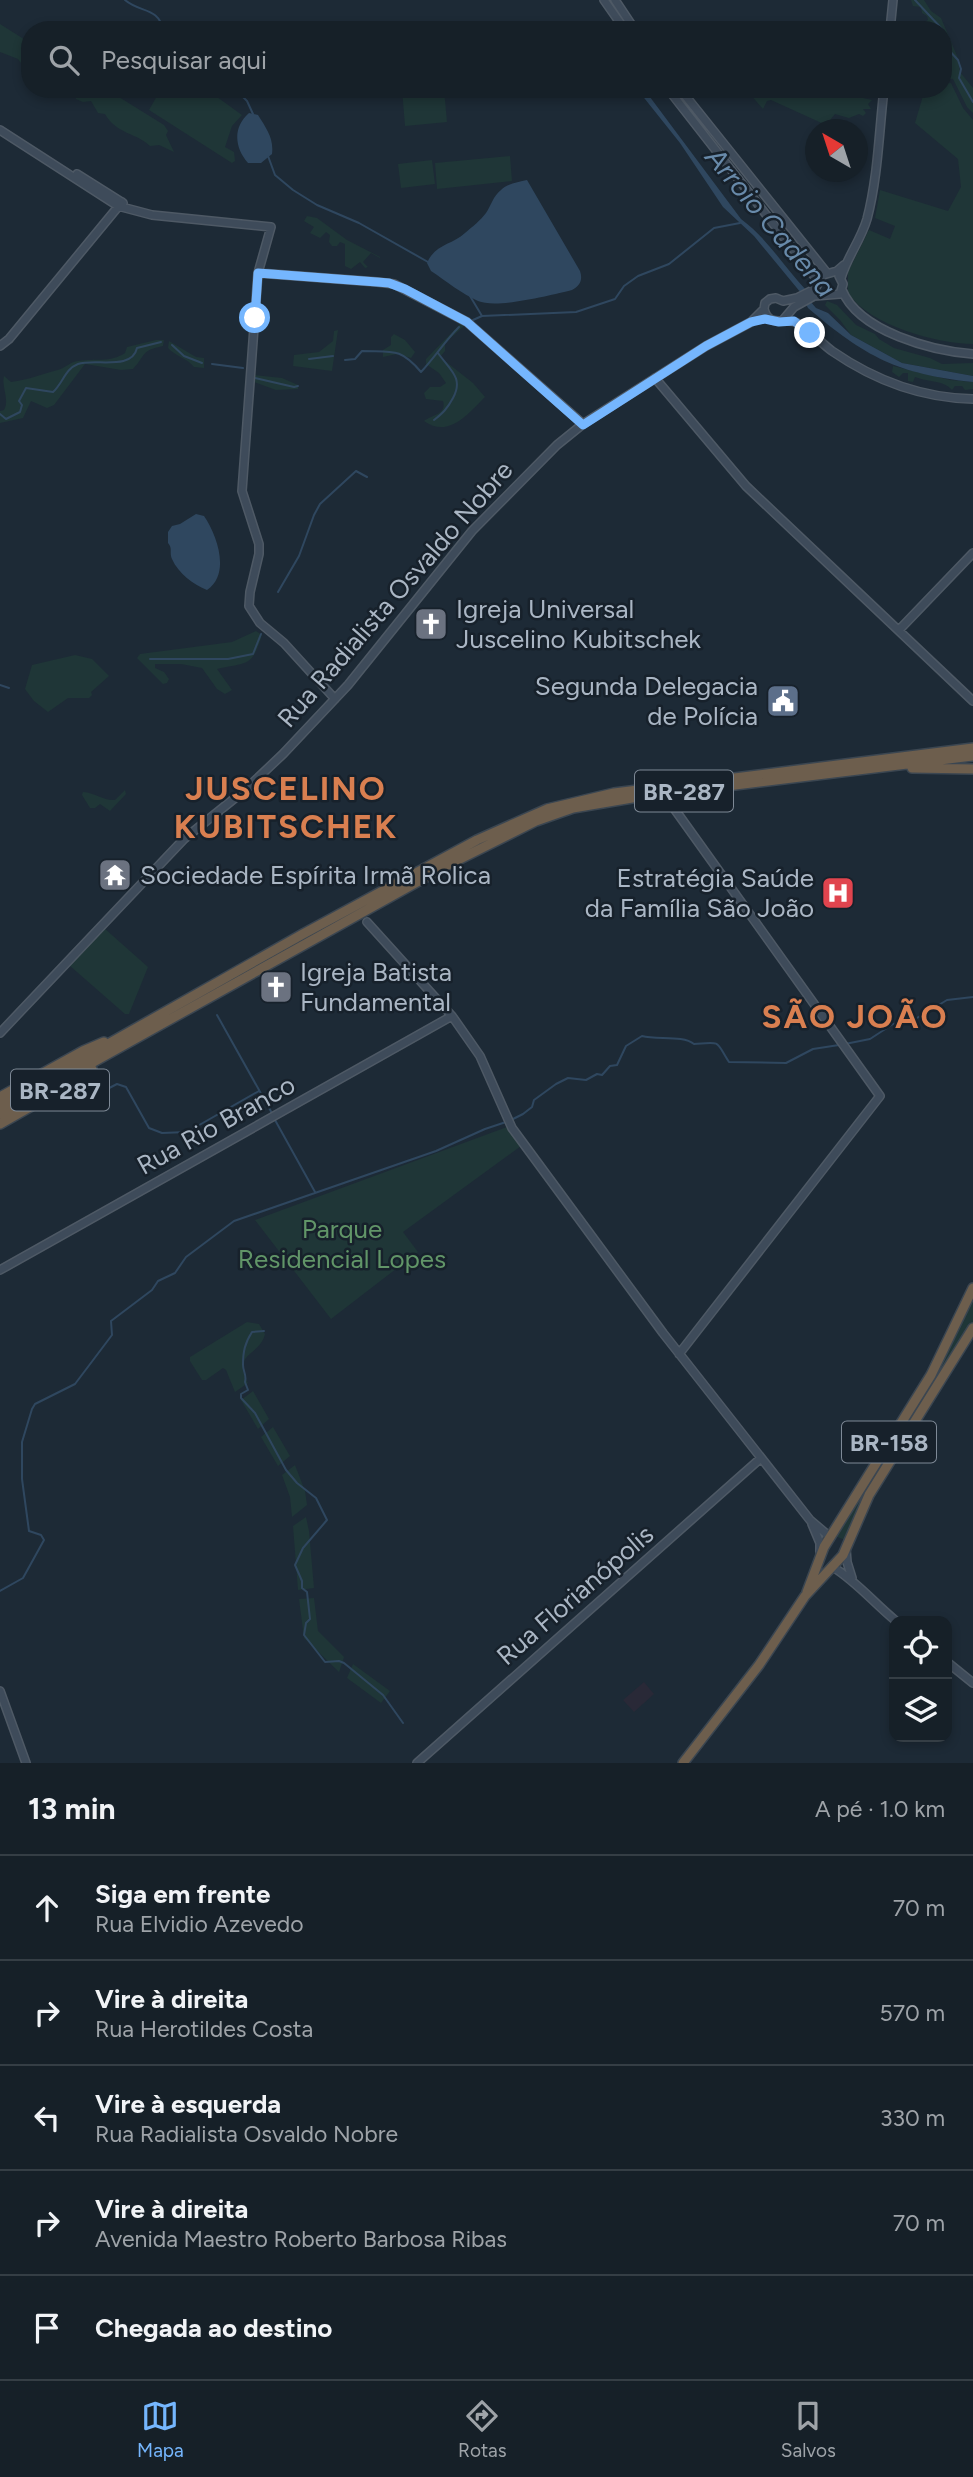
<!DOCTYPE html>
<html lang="pt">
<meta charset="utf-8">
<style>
body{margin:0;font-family:Figtree,sans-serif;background:#1f2830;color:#f1f3f6}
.controls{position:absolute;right:21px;bottom:21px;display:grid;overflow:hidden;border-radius:14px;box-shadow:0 4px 10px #0003}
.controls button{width:63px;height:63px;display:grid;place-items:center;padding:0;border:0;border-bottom:2px solid #353e45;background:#162028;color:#f1f3f6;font:35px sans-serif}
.compass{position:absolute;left:805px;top:119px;width:63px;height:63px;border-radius:50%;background:#162028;box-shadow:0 4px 10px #0003;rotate:321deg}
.stop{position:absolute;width:21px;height:21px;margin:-16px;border:5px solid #75b6fe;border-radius:50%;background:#fff}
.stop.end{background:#75b6fe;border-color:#fff;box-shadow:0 2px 7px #0008}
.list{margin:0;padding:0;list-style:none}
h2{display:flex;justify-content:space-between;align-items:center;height:91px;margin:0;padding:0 28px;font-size:30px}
h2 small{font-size:23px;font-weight:400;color:#9ea3a8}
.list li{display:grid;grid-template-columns:46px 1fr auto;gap:21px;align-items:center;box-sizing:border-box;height:105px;padding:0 28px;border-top:2px solid #353e45}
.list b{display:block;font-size:26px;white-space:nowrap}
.list p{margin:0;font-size:23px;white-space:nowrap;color:#9ea3a8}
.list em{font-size:23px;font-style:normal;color:#9ea3a8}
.icon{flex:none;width:38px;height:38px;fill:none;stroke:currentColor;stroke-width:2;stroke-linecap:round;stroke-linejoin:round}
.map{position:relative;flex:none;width:973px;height:1763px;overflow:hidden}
.search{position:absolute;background:#162028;box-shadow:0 4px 10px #0003;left:21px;right:21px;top:21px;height:77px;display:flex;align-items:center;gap:18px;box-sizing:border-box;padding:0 24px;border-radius:28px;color:#9ea3a8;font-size:26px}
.sheet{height:616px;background:#162028}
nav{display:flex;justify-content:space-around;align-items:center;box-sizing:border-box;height:98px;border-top:2px solid #353e45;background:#162028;font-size:19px;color:#9ea3a8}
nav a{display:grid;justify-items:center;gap:4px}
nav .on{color:#75b6fe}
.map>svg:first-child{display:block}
.medical{fill:#292937}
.green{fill:#1f3637}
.water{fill:#2f475f}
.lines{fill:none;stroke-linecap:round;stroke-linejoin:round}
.stream{stroke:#2f475f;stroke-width:2}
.secondary-casing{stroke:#4e5965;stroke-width:10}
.highway-casing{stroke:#3b4651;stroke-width:12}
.secondary{stroke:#3e4b5a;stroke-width:7}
.highway{stroke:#6d5e4d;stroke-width:9}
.route{stroke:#75b6fe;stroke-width:9}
.labels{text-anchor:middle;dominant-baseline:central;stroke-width:5;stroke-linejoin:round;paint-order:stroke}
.shield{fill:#17212b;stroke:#7e8996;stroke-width:2}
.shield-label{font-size:24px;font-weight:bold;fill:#aab6c4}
.street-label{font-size:26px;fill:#aab6c4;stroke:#17212b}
.poi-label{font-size:26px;fill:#aab6c4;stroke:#17212b;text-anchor:start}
.park-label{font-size:26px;fill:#619568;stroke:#17212b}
.water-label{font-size:28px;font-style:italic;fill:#688aaa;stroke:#17212b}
.district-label{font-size:33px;font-weight:bold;letter-spacing:2px;fill:#d97f50;stroke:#17212b}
</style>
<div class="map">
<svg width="973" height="1763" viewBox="0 0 973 1763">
<rect width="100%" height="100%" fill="#1d2a36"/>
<path class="medical" d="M644,1682L654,1694L634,1712L623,1700Z"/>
<path class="green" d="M911,0H924L931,11L941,18L957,56L960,72L973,88V113L967,107L953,79L945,78L943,81V64L947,62L944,60L943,30H907L908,27H914L928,20L927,16L922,13L921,7L913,6Z
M0,24L30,43V67H24L18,59L0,52Z
M951,83L963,108L973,120V344C937,344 869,325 848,293V272L869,230L890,239L895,226L875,218L880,190L948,211L961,187L958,159L915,123L925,89H943V84Z
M72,89H106L164,125L168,131L166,135L174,152L159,145L150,146C137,133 116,134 105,114L98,113L91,101L83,102L76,99Z
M161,89H206L242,115L232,126L225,147L234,152L235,161L232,163L149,110Z
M402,89H444L447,122L405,126Z
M750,89H764L766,97L770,89H840V93L872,100L868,104L871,109H863L866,113L863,116L859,114L849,118L835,114L826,125L771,100L767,101L763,109L749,93Z
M510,156L512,181L437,189L435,163Z
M432,160L435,184L401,188L398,164Z
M307,216L317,218L347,240L380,257V258L371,253L363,262L368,267L365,268L360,262L351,269L345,266V244L340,242L337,246H332L329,242L330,235L326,232L320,238L310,233L314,227L304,221Z
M827,301L837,305L856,325L875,334L879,339L894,348L930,358L942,364L973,363V376L902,363L851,335L840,320L825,305Z
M460,324L464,326L445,343V351L440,357L473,383L485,397C469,413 449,439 424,421C432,415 447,414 443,401L426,399L424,393L430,387H440L446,383L439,373L426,364V359Z
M338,330L332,371L293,366L294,355L319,352L333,341L334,331Z
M394,334L405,340L415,352L411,358L397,354L383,357V350L391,345V337Z
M156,340H164L163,346C140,351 147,354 133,369L121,370L85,364L54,405L47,408L31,401L23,418L0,423V411L4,410C10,399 1,387 4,376L11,382C28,380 42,374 58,370C65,368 70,362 78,361C95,358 110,363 125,353L127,347Z
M169,341L196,357L204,358V368L194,367C187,358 175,356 168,348Z
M893,366L950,380L973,382V389L965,390L962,386H955L952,390C944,380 927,382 915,377L913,382L908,381V373H903L899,377L892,372Z
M254,375L282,378L298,385V389L276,390L254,382Z
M256,631L262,635C252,668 247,662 217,669L232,690L225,694L217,689L202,668L181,664H155V668L164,672L169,679L167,683L163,684L137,658L140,654L232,642Z
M75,655L92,659L109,676L91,692L92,695L89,698H68L48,712L34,701L25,689L32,665Z
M125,790L126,794L110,811L100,804L95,808H90L82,795L83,792C96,793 104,801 115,800Z
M104,928L148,967L129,1014H125L69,965Z
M507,1127L521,1146L403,1232L418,1252L331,1319L255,1220Z
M973,1294V1323L943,1369L845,1540L835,1536Z
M247,1322L259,1324L265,1334C260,1356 231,1353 248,1383L235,1392L226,1370L223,1368L206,1380H202L190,1361V1357Z
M253,1391L269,1419L258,1429L241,1400Z
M273,1427L290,1456L278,1466L261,1437Z
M295,1465L305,1491L307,1505L292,1517L290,1497L282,1475Z
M306,1517L309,1531L314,1588L298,1590L293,1526Z
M314,1598L318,1631L344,1657L339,1672L304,1638L299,1599Z
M353,1664L390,1691L381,1703L347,1678Z"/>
<path class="water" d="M637,89H644L741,219C768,239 784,267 806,290L801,293L754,236L723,207L680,143Z
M249,113L258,115C266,128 274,138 272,154L261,163H248C234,147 233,127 249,113Z
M527,180L580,271C583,280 580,286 572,290C551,295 497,309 478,301C462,294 446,281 431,271L427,263C435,244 452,245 465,233C472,227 481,220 486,213C491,206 493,196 501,190C507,184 518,182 527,180Z
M810,301L816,308L828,313L851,335L902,363L973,376V382C898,374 865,357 808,308L806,304Z
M196,514L204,516C217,535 231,574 207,590C194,585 178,573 172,559C169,552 173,549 168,543V532L172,526L180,524Z"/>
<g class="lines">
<path class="stream" d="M125,0C140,13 159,7 163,30
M915,0L943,30
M943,31L947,48L958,60L961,69L959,78L973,102
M235,89L247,101L253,114
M268,156L275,175L293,190L317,205L359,223L428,262
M470,296L482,316
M473,320L482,316L576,312L615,299L624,286L638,276L669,264L714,228L740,223
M172,345L184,356L202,363
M309,359L333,356
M345,360L355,359L362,351C392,352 400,347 421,372C435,357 445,341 459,327
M212,364L243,368
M255,378L294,387L298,386
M0,414L6,419L20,412L22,405L19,401L26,388L53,392C63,383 65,369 78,364C94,358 132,371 137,348L161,342
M434,420C443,413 447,409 453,398C464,378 450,370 438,353
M278,592L299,556L314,515L320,504L356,471L367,477
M150,659H228L253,654L261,634
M0,685L9,688
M217,1015L273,1115
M845,1044L870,1039L893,1024L912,1021L947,1000L973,997
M84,1101L117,1084L126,1087L149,1128L162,1133L187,1132L259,1091
M275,1120L315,1192
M511,1120L523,1114L532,1107L534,1100L556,1084L568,1078L586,1080L597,1074L602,1075L610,1066L617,1065L626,1046L642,1036C657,1040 683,1035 694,1044C722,1042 715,1040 729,1062L786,1063L813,1049L839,1045
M264,1331L252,1332C245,1343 243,1351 243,1365C243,1372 247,1375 245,1382L248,1390L241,1394V1398L255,1413L286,1470L297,1483L316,1498L327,1520L303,1548L295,1565L302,1581V1588L307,1592L310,1619L306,1623L304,1635L325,1662L339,1661L344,1663L383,1695L403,1723
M0,1591L23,1578L44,1540L41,1535L29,1531L22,1479V1442L32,1409L35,1404L75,1384L112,1335L111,1321L152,1290L158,1281L175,1273L186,1257L234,1221L436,1151L485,1129L506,1122"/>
<defs>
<path id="secondary" d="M604,0L625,30
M615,0L635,30
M890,30L893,0
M668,89L818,281
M680,89L827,273
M0,130L118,206L152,215L271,227L258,273L242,491L259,544V554L250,592L249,606L260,623L284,643L335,699
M77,174L123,203
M258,273L377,282L394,284L467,322L583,424
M841,278C847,257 861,240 867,219C878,177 879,132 884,89
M842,290C859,332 933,351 973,354
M764,309C770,330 785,315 799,324C811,331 821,343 832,351C874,380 922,398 973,399
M783,320L794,307L814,296L840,294L843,284L839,276
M0,346L9,339L122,202
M655,378L746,486L973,701
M899,630L973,553
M663,793L880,1096L679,1354
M367,922L452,1016L480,1056L512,1128L663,1333L810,1520L830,1537
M0,1033L184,839L245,790L283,754L348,685L472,531L557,445L583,424L706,346L751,322L764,309L765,303L770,299L776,298L783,301L797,298L815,289L823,275L837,271L844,265
M0,1270L452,1016
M812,1524L820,1543V1552
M846,1549L847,1562L852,1578
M833,1567C857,1582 874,1603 896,1621
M947,1662L973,1683
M0,1691L26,1763
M417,1763L761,1458"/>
<path id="highway" d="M912,768L973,769
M0,1097L83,1051L104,1042
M0,1105L303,934L477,840L547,809L614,793L973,748
M0,1114L444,867L536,821L573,808L638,797L973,756
M0,1124L79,1079L92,1069
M807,1592L824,1547L931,1375L973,1288
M683,1763L759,1665L805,1596L843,1555L869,1495L973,1328"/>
</defs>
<use href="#secondary" class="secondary-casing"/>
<use href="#highway" class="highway-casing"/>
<use href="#secondary" class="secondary"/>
<use href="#highway" class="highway"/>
</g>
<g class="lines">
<path class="route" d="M255,318L258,273L377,282L389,283L405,289L467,322L583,425L706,346L751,322L765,319L779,322L794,321L810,333"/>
</g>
<defs>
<symbol id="church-square" viewBox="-11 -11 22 22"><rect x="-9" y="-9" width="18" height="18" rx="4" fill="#6b7280" stroke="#17212b"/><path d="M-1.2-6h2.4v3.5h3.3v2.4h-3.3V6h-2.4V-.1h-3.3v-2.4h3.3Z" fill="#fff"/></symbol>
<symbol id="civic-square" viewBox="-11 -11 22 22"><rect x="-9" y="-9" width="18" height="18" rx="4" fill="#5c6f8a" stroke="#17212b"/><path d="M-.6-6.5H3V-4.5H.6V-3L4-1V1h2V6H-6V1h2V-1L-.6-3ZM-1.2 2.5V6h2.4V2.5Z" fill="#fff"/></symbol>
<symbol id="temple-square" viewBox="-11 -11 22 22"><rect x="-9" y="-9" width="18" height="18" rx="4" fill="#6b7280" stroke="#17212b"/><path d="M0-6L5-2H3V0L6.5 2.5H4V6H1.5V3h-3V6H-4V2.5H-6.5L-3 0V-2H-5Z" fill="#fff"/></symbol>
<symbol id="hospital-square" viewBox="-11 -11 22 22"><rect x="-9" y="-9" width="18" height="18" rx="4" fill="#e0444e" stroke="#17212b"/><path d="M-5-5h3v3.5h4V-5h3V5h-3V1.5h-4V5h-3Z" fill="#fff"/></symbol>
</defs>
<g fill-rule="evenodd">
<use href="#church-square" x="412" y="605" width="38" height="38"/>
<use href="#civic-square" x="764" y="682" width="38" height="38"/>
<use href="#temple-square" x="96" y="856" width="38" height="38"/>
<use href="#hospital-square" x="819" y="874" width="38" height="38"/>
<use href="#church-square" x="257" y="968" width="38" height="38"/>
</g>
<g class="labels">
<g class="shield">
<rect x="635" y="770.5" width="98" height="41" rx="5"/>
<rect x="11" y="1069.5" width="98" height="41" rx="5"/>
<rect x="842" y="1421.5" width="94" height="41" rx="5"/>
</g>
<g class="shield-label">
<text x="684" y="791">BR-287</text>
<text x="60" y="1090">BR-287</text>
<text x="889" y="1442">BR-158</text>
</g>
<g class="street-label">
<text transform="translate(395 594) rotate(-49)">Rua Radialista Osvaldo Nobre</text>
<text transform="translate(216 1125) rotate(-29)">Rua Rio Branco</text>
<text transform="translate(575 1595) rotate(-41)">Rua Florianópolis</text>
</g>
<g class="poi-label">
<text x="456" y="609">Igreja Universal<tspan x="456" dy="30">Juscelino Kubitschek</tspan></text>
<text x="758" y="686" text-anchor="end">Segunda Delegacia<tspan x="758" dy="30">de Polícia</tspan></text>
<text x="140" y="875">Sociedade Espírita Irmã Rolica</text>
<text x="814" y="878" text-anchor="end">Estratégia Saúde<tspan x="814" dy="30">da Família São João</tspan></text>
<text x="300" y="972">Igreja Batista<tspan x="300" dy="30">Fundamental</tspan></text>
</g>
<g class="park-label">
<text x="342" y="1229">Parque<tspan x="342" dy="30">Residencial Lopes</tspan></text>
</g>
<g class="water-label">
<text transform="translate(771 222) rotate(50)">Arroio Cadena</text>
</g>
<g class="district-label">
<text x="286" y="788">JUSCELINO<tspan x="286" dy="38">KUBITSCHEK</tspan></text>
<text x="855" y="1016">SÃO JOÃO</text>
</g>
</g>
</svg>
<div class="controls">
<button><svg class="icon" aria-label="locate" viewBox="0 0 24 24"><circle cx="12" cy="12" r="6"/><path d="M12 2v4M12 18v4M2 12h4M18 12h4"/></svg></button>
<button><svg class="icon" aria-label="layers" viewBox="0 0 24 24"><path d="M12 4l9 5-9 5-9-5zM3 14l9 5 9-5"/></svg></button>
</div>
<svg class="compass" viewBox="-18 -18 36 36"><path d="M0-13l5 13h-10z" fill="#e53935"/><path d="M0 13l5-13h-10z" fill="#9ea3a8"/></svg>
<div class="stop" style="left:255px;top:318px"></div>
<div class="stop end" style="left:810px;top:333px"></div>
<div class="search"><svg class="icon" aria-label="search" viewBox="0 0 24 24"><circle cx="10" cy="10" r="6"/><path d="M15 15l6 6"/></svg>Pesquisar aqui</div>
</div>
<section class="sheet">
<h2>13 min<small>A pé · 1.0 km</small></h2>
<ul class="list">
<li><svg class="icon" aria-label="ahead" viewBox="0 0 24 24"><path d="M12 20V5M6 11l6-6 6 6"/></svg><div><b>Siga em frente</b><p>Rua Elvidio Azevedo</p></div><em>70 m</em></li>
<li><svg class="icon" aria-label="right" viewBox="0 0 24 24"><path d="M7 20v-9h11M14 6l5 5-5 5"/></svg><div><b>Vire à direita</b><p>Rua Herotildes Costa</p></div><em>570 m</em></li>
<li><svg class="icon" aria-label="left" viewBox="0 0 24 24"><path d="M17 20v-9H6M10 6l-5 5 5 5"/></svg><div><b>Vire à esquerda</b><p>Rua Radialista Osvaldo Nobre</p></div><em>330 m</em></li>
<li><svg class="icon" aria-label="right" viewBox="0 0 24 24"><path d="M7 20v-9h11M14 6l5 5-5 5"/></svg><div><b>Vire à direita</b><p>Avenida Maestro Roberto Barbosa Ribas</p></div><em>70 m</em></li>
<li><svg class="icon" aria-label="arrive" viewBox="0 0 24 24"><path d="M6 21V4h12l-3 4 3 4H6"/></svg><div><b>Chegada ao destino</b></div></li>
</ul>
</section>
<nav>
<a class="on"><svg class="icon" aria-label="map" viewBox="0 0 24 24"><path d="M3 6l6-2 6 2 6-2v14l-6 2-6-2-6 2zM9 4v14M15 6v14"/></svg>Mapa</a>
<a><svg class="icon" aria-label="directions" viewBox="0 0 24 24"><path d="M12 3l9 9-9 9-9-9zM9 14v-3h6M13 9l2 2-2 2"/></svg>Rotas</a>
<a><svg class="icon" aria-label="saved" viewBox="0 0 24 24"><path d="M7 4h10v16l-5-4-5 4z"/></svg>Salvos</a>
</nav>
